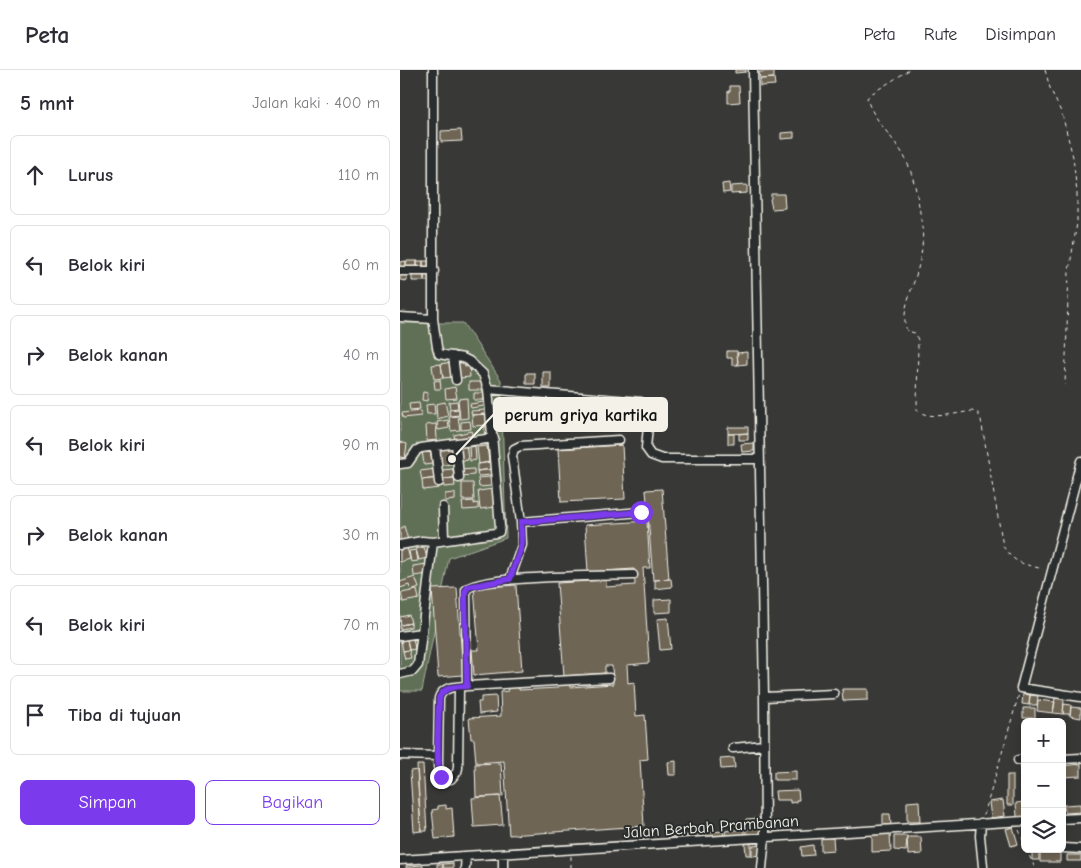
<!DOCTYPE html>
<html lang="id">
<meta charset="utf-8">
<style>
body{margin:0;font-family:"Comic Neue",sans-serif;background:#f2f2f3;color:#2b2b33}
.controls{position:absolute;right:15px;bottom:15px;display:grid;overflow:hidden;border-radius:8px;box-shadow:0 2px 12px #0003}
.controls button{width:45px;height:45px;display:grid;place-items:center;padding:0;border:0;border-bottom:1px solid #e1e1e2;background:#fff;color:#2b2b33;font:25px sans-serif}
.stop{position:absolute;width:15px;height:15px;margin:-11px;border:4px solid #7c3aed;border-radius:50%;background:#fff}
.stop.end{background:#7c3aed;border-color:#fff;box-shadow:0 1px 5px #0008}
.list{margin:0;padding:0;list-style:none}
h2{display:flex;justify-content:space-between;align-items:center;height:65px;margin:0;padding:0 20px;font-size:21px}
h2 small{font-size:16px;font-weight:400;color:#7c7c81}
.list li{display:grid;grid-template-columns:32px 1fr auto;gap:15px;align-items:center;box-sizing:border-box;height:80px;margin:0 10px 10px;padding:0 10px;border:1px solid #e1e1e2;border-radius:8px}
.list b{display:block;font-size:19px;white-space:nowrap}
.list em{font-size:16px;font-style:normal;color:#7c7c81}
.actions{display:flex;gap:10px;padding:15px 20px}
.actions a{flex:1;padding:11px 0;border:1px solid #7c3aed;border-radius:8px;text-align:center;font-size:18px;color:#7c3aed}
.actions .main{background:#7c3aed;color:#fff}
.icon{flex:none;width:28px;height:28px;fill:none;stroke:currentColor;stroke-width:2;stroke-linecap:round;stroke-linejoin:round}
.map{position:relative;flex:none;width:681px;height:798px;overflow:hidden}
header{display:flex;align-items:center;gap:30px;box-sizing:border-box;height:70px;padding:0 25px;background:#fff;border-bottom:1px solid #e1e1e2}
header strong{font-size:24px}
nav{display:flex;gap:28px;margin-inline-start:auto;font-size:18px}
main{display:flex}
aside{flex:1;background:#fff}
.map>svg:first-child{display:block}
.green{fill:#606f57;stroke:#aab0a0}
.building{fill:#6e6555;stroke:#f4f1e8}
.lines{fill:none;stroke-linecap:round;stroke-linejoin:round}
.minor-casing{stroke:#f4f1e8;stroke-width:11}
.path{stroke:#f4f1e8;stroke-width:1;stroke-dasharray:4 4;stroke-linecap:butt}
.minor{stroke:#2a2d2e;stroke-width:8}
.route{stroke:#7c3aed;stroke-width:6}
.labels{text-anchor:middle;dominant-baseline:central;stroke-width:4;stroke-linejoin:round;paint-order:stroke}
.street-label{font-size:16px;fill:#f4f1e8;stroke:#2a2d2e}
.leader{fill:none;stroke:#f4f1e8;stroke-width:2}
.callout-dot{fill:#f4f1e8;stroke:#2a2d2e;stroke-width:2}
.callout{fill:#f4f1e8;stroke:#f4f1e8;stroke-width:2}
.callout-label{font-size:18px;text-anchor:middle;font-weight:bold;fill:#111}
</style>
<header>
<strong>Peta</strong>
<nav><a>Peta</a><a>Rute</a><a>Disimpan</a></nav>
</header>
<main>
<aside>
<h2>5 mnt<small>Jalan kaki · 400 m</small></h2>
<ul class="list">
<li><svg class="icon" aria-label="ahead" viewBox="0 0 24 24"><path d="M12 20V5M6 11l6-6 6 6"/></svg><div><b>Lurus</b></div><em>110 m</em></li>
<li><svg class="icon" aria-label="left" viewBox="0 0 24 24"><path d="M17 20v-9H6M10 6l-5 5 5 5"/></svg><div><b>Belok kiri</b></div><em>60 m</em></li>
<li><svg class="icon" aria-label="right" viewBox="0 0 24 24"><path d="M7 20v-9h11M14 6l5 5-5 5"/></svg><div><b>Belok kanan</b></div><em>40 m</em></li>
<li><svg class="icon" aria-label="left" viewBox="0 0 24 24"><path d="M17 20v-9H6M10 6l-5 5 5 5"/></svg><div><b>Belok kiri</b></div><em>90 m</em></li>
<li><svg class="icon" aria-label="right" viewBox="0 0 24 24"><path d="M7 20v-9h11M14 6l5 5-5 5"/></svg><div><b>Belok kanan</b></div><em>30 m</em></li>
<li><svg class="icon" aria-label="left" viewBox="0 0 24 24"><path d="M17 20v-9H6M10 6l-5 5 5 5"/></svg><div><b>Belok kiri</b></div><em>70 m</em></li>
<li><svg class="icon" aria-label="arrive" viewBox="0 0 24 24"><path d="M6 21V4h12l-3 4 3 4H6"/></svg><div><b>Tiba di tujuan</b></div></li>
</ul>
<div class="actions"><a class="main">Simpan</a><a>Bagikan</a></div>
</aside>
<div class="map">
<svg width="681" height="798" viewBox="0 0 681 798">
<rect width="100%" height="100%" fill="#383836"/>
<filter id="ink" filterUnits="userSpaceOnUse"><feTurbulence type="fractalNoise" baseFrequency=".02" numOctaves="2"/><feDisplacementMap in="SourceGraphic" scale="10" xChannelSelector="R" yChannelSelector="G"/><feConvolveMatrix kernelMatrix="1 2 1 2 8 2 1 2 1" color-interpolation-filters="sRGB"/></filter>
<g filter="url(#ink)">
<path class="green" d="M0,253H63L101,310L106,468L49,488L22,621H0Z"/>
<path class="building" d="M335,0H346V2L335,3Z
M374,1V8L360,9L359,2Z
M374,8L375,15L360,16V9Z
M330,16H339L340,32L328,33V21H330Z
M61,60L62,71L41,72V61Z
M394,62V68L381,69V63Z
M329,113L330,122L323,123L322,114Z
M347,115V123L331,124V116Z
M371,124H384L385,138L372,139L370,129L371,128Z
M6,191V198H0V192Z
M6,191H17V198H6Z
M17,191H23V200H17Z
M23,191H33V197H23Z
M32,202V211H24V203Z
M12,203H24V211H12Z
M0,204H7V211L0,210Z
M327,281H337L338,295H332V288H327Z
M347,282V294L338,295L337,283Z
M51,292L53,307L43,308L41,294Z
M64,292L65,297L69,296L70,307L60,308L58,293Z
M41,294L43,308L34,309L32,295Z
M143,302H151V318H143Z
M126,303H135V314H126Z
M40,310L41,319H35L34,311Z
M69,312H83L84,320H69Z
M55,317L57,328L46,329L45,319Z
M23,322L28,323L27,331L22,330Z
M74,323H84V330H74Z
M67,328L68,348L60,349L58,329Z
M57,331L58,338L50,339L49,332Z
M45,332L48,346L37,349L36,334Z
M84,332V336L71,338L70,334Z
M19,333L20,339L10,340L9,334Z
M34,334L35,344H27L26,335Z
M59,339V345L50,346L49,340Z
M86,340V344L72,345L71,341Z
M21,341V346L3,348L2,343Z
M86,344L88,355L73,356L72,345Z
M58,346L60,360L51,361L49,347Z
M48,350L49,358L38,360L37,352Z
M70,351L71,359L61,360V352Z
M36,354L37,370L27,371L26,355Z
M91,356L92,366L85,367L84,357Z
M328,357H348V363L328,364Z
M72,361L71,369L55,371L54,365Z
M348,363V370H339V364Z
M328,364H334V374H328Z
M0,372L7,374L5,388L0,387Z
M66,373L68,390L60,391L57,374Z
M354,373V381L342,382L341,374Z
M222,375L225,429L161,432L158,379Z
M53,376L56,393L39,396L36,379Z
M75,376L76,390L70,391L69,377Z
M87,376L89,392L79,394L77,377Z
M30,379L32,394L24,395L22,380Z
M92,392L93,399L77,401V394Z
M36,399L38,408L22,410L20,401Z
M53,399L54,408L43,409L42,400Z
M74,399V405L60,406V400Z
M93,399V405L78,406L77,401Z
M90,407L91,416L79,417L78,408Z
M38,408L39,418L23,420L22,410Z
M54,408L55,416L44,417L43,409Z
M62,413H73L74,430H62Z
M93,419L95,437L80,439L78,421Z
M262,419L269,509L253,510L246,420Z
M55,423V430L45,431V424Z
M74,431V434L78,433V439L63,440L62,432Z
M247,451L250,498H243L249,593L227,595L228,613L234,612L236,646L245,645L248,689L240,690L244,756L109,765L104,691L76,693L74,669H71L69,648L101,646L100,622L108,621L107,615L119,614V620L158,618V612L170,611V617L213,614L212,596H205V603L164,606L157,513L206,510V517L235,515L234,499L188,502L185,455Z
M4,456L8,470L0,472V459Z
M6,474L10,489L0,492V476Z
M24,477L27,488L19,490L16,479Z
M16,480L18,491L11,492L9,481Z
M27,494L28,504L14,506L13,496Z
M15,507L19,518L11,521L9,515L0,518V512Z
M269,509H271L272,517L255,519V510Z
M116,515L122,601L74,605L72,580H79L74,518Z
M57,518L63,605L38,607L32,519Z
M17,520L19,529L3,532L1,523Z
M271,529V542L254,543V530Z
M9,545L11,553L1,555L0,547Z
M268,548L271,579L260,580L257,549Z
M11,553V557L0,559V555Z
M13,568L15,579L9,580L7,569Z
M7,569L9,580L3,581L1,570Z
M9,580L11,588L5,589L3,581Z
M442,619H468V630L443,631Z
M623,624L630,625L629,635L622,634Z
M630,625L638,626L637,635H629Z
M96,626L97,642L79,644L78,632H81V627Z
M655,628L664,629L663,644L653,643Z
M638,630L655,632L653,643L637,641Z
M664,634L671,635L670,644H663Z
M671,637L681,638V648L670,646Z
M623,638H635V648H623Z
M334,688L335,698L321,699L320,689Z
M276,691V705H269L268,692Z
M101,693L103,726L76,727L75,694Z
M681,694V706L662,707V696Z
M17,695H23L27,761H21Z
M625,697V708H621L620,698Z
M17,700L21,761L14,762L10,701Z
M396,701V710H374V702Z
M607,705H613V735H607Z
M398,720L399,730H396V732L390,733V730H376L375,721Z
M100,726L103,755L74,757L72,728Z
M603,730L605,746L591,748L589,732Z
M519,731L520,752H507V732Z
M625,732V746L617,747L616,733Z
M680,734L681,742L665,743L664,735Z
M46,735V739L52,738L54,767L35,769L32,740L38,739V736Z
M483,744H490L491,755H483Z
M361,748L362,765L346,766V749Z
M613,757L618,774L611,776L606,759Z
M344,759V766L326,768L325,761Z
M323,761L324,767L291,770L290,764Z
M490,763L491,781L472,782V764Z
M289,765V769L270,772V767Z
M494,766H507L506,781L494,780Z
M507,767H521L522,784L508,785Z
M421,768H433L434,780L421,781Z
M351,773V785H346L345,774Z
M362,775V785L352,786V776Z
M413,775L414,785L402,786L401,777Z
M640,779H660V792H640Z
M632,781H639V790H632Z
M667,785H681V791H667Z
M53,793V798H43V794Z
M37,794H43V798H37Z
M23,795V798H6V796Z"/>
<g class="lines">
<defs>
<path id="minor" d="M33,0V249
M353,0L364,627L365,767L362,798
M0,201H34
M0,247L33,249L37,277L39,284L63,288L69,291L83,304L88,319L100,456L99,462L96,463L33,472L18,595L13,601L0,604
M53,286L56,310
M88,319L241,332L247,338L249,346L246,378L251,385L262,389H359
M56,374L59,408
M35,376L39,412
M681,391L621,618L681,627
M0,394L8,393L17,380L21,378L94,368
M43,437L44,470
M121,452L241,442
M0,475L22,471L33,472
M110,509L122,475L121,452L112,386L114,379L120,376L219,370
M0,566L21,563
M209,608L67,616L66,520C78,505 208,506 233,505
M364,627L434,624
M333,678L364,675
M0,685L38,686L39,628C43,616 56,617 67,616
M38,686C38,695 37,704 44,709H51L57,702L58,698L59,617
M662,689L681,688
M618,690H625
M662,749L681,748
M581,753L580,766L583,796
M663,778L681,779
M103,784V798
M0,790L625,751
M65,798L66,786"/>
</defs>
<use href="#minor" class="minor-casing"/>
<path class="path" d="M509,0L471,24L467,28C471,47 494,68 504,86C515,107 519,133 522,157C524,172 521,188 517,202C512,221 500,242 507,261L515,263L518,270L517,340C528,351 558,343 572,341L578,343L581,350L603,476C614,494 624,494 643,499
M645,0L650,18L662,44L673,87L677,123V153L669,201L665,315
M584,745L619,624
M619,760L625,775
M626,779L635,798
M171,798V786"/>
<use href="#minor" class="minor"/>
</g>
</g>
<g class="lines" filter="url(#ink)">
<path class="route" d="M41,707C35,693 39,646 39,628C44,616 56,617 67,616L65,522L68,517L110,509L122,474L121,452L241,442"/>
</g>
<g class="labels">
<g class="street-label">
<text transform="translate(311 757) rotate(-4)">Jalan Berbah Prambanan</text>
</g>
</g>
<path class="leader" d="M52 389L94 344"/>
<circle class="callout-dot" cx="52" cy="389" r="5"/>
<rect class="callout" x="94" y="328" width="173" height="33" rx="5"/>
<g class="callout-label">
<text x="181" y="351">perum griya kartika</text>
</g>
</svg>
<div class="controls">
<button>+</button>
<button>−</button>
<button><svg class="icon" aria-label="layers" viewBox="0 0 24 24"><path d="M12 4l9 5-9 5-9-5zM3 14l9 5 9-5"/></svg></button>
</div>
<div class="stop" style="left:241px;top:442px"></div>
<div class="stop end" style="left:41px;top:707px"></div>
</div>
</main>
